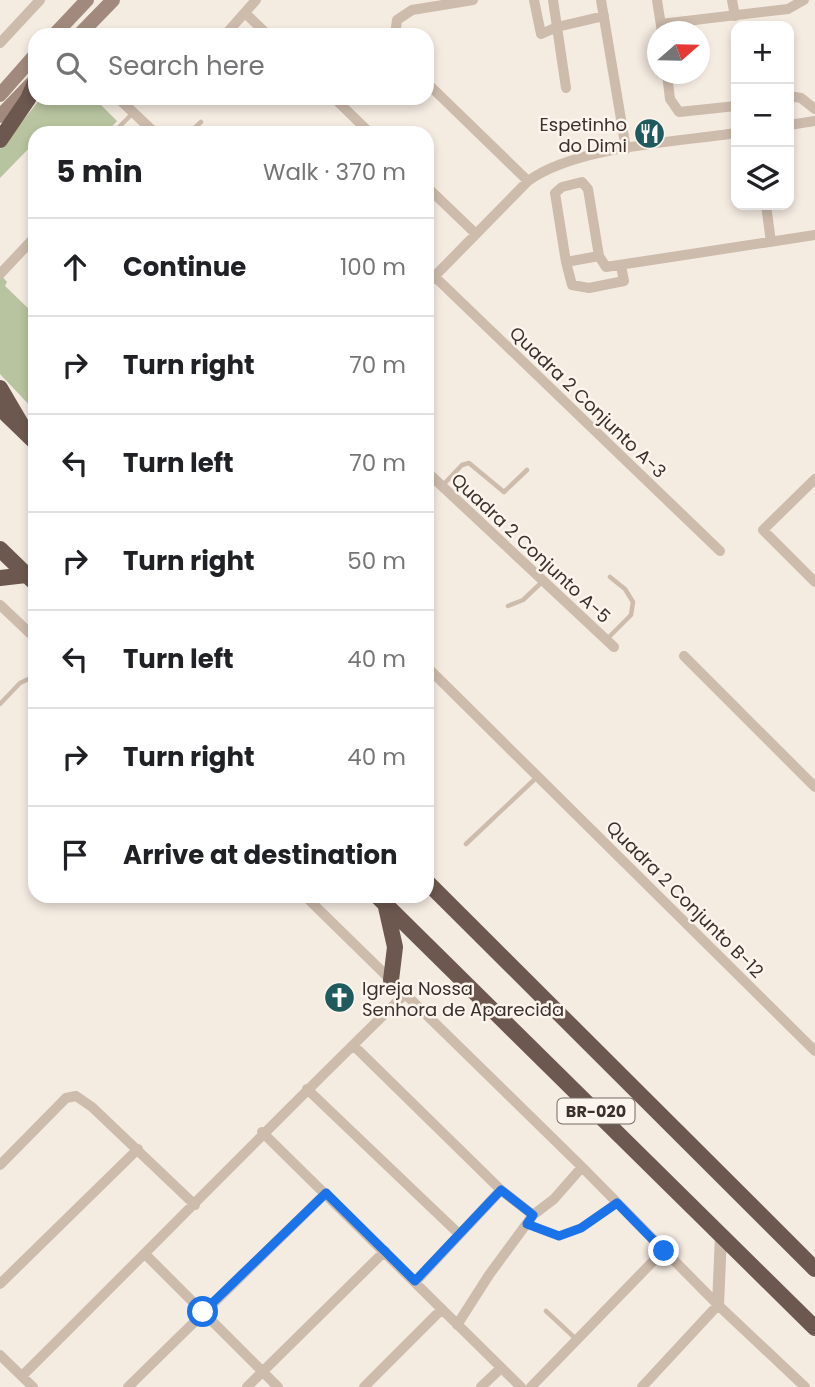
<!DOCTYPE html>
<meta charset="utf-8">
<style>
body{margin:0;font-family:Poppins,sans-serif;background:#f6f6f6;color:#202124}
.controls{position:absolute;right:21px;top:21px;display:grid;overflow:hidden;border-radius:14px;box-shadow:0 4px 10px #0003}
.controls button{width:63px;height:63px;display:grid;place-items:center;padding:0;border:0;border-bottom:2px solid #e0e0e0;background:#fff;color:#202124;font:35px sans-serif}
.compass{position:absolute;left:647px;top:21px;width:63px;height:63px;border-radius:50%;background:#fff;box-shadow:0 4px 10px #0003;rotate:70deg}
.stop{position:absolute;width:21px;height:21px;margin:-16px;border:5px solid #1a73e8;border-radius:50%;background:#fff}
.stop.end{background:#1a73e8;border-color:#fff;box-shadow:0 2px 7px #0008}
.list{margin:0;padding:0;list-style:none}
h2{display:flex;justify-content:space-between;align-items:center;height:91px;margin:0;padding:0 28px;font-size:30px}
h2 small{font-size:23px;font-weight:400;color:#757577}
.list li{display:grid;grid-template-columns:46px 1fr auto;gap:21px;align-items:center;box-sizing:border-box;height:98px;padding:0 28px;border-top:2px solid #e0e0e0}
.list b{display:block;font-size:26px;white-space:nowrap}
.list em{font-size:23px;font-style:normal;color:#757577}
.icon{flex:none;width:38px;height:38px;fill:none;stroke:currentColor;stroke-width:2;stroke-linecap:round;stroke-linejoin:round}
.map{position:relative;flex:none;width:815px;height:1387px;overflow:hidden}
.search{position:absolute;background:#fff;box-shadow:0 4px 10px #0003;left:28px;top:28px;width:406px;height:77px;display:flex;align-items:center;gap:18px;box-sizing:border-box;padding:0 24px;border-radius:21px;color:#757577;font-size:26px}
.panel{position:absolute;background:#fff;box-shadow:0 4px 10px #0003;left:28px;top:126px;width:406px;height:777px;border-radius:21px}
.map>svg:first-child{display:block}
.green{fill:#b8c4a0}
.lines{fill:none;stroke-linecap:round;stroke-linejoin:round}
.service{stroke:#cdbbac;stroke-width:4.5}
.minor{stroke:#cdbbac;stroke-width:10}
.tertiary{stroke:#cdbbac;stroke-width:12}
.secondary{stroke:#a18a7d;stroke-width:14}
.trunk{stroke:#6c584f;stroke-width:16}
.route{stroke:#1a73e8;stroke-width:9}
.labels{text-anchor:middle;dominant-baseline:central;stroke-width:5;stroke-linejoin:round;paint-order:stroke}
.shield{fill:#fbf5ee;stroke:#756b66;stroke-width:2}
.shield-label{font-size:16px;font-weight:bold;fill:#3b302b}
.poi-label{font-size:18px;fill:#3b302b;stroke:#fbf5ee;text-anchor:end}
.street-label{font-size:18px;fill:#3b302b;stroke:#fbf5ee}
</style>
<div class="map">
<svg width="815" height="1387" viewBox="0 0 815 1387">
<rect width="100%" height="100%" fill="#f4ebe1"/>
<path class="green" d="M41,98H94L117,121L106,133H35V142L0,178V149Z
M0,274L7,282L5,286L35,315V411L0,374Z"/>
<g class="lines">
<path class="service" d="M113,133L133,113
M189,133L201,122
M443,485L462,465L469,463L504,492L527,470
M508,606L523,600L543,581
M608,638L631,615L633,602L625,589L610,577
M0,704L20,683L35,676
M466,844L536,778
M528,1224L559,1235L581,1228L616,1203
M546,1311L576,1339"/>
<path class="minor" d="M534,0L541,34L557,27L566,88
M553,0L557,27L604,16
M601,0L626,149
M657,0L662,32
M732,0L735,16
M245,13L268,35
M661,24L788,9L804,0
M225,35L256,0
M395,35L397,20L412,10L473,0
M0,43L40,0
M667,74L670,99L679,112L736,106
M427,83L528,181
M789,96L801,98L815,109
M118,98L155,133
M334,98L370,133
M789,125L815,121
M427,187L476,234
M766,205L771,242
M599,256L566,262L572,285L589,288L624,281L621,266
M566,262L555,193L562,187L582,182L588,189L599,256L606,267L815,235
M0,274L35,237
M434,276L720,551
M427,284L528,181C576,146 677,142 736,133
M427,472L614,647
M815,479L763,530L815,582
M0,605L35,638
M684,656L815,787
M427,667L815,1051
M305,896L582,1167L718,1305L805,1387
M353,1045L501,1190L533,1215L554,1199L582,1167
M307,1089L459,1234
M262,1132L521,1387
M0,1165L66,1098L76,1096L92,1107L195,1205
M145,1254L278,1387
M416,1281L501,1190
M0,1284L138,1149
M457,1325L489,1275L533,1215
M0,1355L33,1387
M22,1376C150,1249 276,1120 405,994
M128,1387L326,1193
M247,1387L385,1251
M364,1387L442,1309
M481,1387L500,1369
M531,1387L664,1250
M642,1387L718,1305"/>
<path class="tertiary" d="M718,1305L721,1235"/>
<path class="secondary" d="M54,35L87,0
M79,35L113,0
M0,95L35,55
M0,116L35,80"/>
<path class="trunk" d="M0,140L28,99L35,83
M0,388L27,434
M0,408L35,442
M0,549L35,583
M0,578L26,575
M427,882L815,1269
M377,896L815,1328
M386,907L395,947L391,980"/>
</g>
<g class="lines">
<path class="route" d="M203,1312L326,1193L415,1281L501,1190L533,1215L527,1224L559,1236L581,1228L617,1203L664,1251"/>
</g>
<defs>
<symbol id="restaurant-disc" viewBox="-11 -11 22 22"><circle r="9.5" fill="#1f5a5e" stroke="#fbf5ee"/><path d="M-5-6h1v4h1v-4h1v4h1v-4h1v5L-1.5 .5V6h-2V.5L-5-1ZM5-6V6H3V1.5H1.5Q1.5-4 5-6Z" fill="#fff"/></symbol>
<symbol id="church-disc" viewBox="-11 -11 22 22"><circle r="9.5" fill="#1f5a5e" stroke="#fbf5ee"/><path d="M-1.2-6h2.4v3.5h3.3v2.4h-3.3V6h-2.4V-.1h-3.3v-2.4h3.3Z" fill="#fff"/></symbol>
</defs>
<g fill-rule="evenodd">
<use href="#restaurant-disc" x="632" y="116" width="35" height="35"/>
<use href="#church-disc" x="322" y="980" width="35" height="35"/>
</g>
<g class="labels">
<rect class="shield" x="557.5" y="1098.5" width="77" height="25" rx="5"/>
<g class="shield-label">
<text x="596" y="1111">BR-020</text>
</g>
<g class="poi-label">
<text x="627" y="124">Espetinho<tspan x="627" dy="21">do Dimi</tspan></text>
<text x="362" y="988" text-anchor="start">Igreja Nossa<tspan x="362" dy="21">Senhora de Aparecida</tspan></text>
</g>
<g class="street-label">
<text transform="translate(588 402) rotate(44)">Quadra 2 Conjunto A-3</text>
<text transform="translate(531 548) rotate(43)">Quadra 2 Conjunto A-5</text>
<text transform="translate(685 899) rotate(45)">Quadra 2 Conjunto B-12</text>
</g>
</g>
</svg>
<div class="controls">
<button>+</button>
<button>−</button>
<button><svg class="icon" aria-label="layers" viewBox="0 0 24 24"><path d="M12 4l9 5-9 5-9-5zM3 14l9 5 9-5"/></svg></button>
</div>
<svg class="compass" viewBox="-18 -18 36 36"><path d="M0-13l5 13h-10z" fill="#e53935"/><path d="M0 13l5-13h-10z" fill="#757577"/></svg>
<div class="stop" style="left:203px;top:1312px"></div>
<div class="stop end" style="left:664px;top:1251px"></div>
<div class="search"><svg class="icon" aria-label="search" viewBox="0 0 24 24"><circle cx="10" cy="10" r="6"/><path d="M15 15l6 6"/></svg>Search here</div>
<section class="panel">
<h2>5 min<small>Walk · 370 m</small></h2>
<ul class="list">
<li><svg class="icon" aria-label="ahead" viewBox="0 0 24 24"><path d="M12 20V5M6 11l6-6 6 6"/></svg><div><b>Continue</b></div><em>100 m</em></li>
<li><svg class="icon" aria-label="right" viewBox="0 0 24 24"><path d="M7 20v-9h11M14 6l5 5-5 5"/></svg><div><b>Turn right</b></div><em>70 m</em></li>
<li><svg class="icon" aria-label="left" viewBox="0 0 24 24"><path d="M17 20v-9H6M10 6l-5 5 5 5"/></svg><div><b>Turn left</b></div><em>70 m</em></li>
<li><svg class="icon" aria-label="right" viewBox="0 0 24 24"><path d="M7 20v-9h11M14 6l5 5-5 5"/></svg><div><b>Turn right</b></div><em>50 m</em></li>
<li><svg class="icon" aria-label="left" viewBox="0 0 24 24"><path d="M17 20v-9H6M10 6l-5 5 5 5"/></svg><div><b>Turn left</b></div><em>40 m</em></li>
<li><svg class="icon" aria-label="right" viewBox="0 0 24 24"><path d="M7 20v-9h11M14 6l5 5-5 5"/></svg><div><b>Turn right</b></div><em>40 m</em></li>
<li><svg class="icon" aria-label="arrive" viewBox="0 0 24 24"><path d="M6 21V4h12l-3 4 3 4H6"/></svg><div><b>Arrive at destination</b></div></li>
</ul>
</section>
</div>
